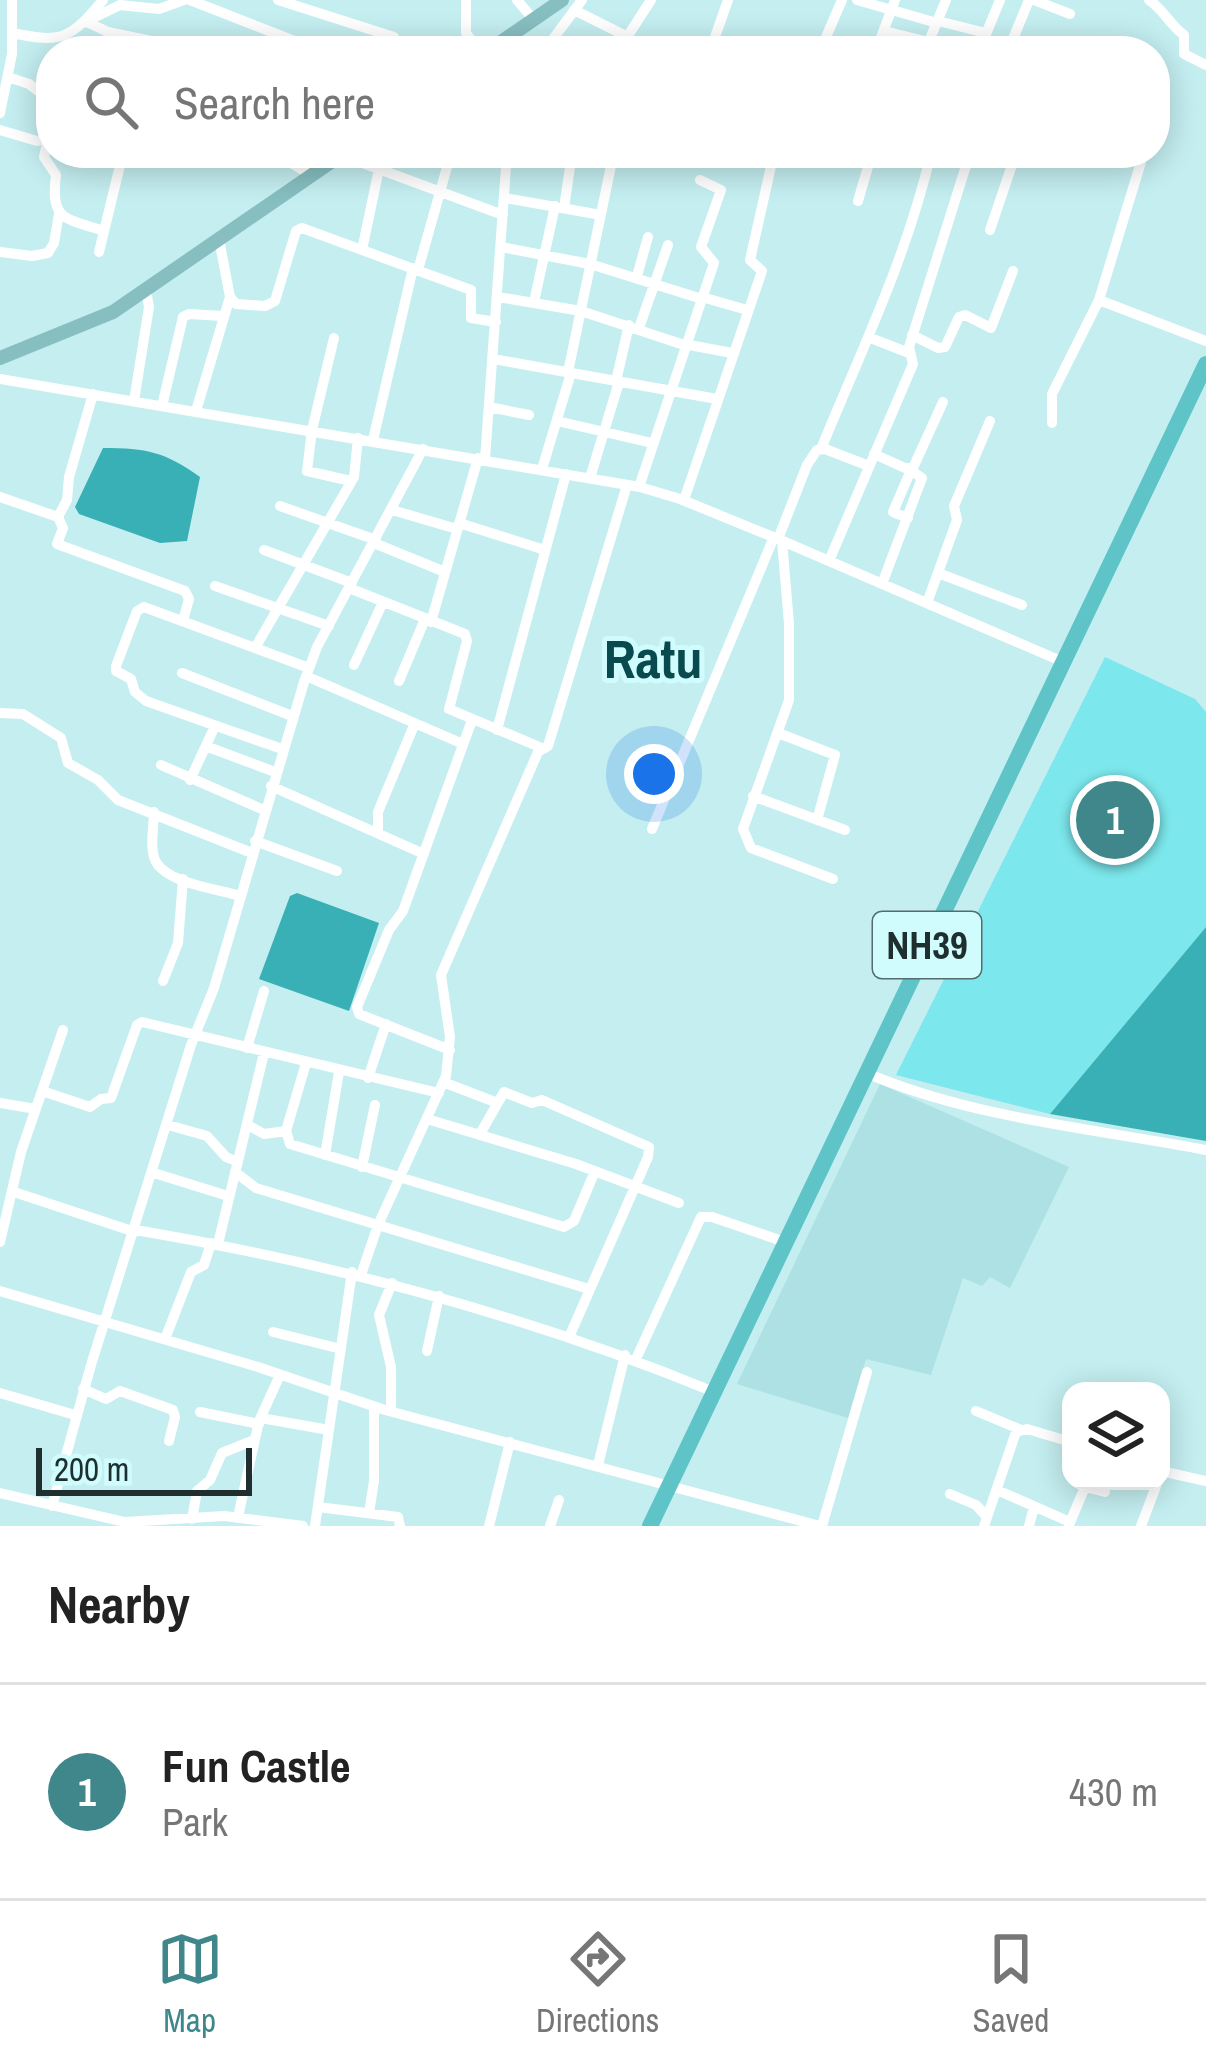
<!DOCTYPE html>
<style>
body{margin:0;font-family:"Archivo Narrow",sans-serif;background:#f6f6f6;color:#222}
.controls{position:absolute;right:36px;bottom:36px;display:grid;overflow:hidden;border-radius:24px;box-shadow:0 6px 30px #0003}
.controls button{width:108px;height:108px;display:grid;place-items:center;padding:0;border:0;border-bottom:3px solid #e0e0e0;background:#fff;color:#222;font:60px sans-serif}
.scale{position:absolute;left:36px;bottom:30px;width:216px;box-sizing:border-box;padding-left:12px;border:6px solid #1f2f30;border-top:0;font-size:33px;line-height:42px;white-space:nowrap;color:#1f2f30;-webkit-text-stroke:9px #d1fcfd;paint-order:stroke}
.you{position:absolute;left:654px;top:774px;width:42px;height:42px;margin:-30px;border:9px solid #fff;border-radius:50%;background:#1a73e8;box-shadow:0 0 0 18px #1a73e833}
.badge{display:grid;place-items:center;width:78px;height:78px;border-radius:50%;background:#3f878a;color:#fff;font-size:39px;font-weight:700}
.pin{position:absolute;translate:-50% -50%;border:6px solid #fff;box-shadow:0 3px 12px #0006}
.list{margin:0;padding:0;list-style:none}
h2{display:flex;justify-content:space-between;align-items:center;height:156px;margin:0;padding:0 48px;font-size:51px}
h2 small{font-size:39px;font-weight:400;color:#767676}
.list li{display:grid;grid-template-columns:78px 1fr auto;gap:36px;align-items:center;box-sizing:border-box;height:216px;padding:0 48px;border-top:3px solid #e0e0e0}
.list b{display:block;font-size:45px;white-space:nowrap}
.list p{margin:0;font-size:39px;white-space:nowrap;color:#767676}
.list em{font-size:39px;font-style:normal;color:#767676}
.icon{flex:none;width:66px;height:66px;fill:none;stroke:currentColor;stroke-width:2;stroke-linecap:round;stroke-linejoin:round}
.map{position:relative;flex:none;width:1206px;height:1526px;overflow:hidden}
.search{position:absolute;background:#fff;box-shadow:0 6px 30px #0003;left:36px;right:36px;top:36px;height:132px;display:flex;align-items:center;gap:30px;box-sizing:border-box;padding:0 42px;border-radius:48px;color:#767676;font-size:45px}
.sheet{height:372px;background:#fff}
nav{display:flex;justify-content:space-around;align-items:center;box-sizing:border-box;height:168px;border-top:3px solid #e0e0e0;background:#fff;font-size:33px;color:#767676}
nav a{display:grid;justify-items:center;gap:6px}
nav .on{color:#3f878a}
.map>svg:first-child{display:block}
.built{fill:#aee1e3}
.green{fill:#7ce7ec}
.water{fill:#38b0b5}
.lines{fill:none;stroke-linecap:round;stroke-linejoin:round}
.minor{stroke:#fff;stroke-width:10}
.major{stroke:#87bec0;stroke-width:14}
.highway{stroke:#5ec4c8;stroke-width:16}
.labels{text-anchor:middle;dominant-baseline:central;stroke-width:10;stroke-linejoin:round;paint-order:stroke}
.shield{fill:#d1fcfd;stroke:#546c6e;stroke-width:3}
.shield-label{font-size:39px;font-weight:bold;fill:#1f2f30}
.district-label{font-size:54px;font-weight:bold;fill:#084a4d;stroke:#d1fcfd}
</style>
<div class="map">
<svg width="1206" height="1526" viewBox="0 0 1206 1526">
<rect width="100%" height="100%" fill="#c4eef0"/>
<path class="built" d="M880,1084L1069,1167L1010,1288L990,1277L982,1286L963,1278L931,1375L866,1359L848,1418L737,1384Z"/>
<path class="green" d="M1105,657L1195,699L1206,712V927L1050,1114L896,1075Z"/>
<path class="water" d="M103,448C147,448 165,452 200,477L187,541L160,543L79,514L75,507Z
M297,893L379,923L349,1011L259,979L290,896Z
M1206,927V1141L1050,1114Z"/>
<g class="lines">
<path class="minor" d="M190,0L320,51
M278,0L394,37
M466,0V33L479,51
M517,0L533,19
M857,0L937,23
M1034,0L1070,14
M1149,0C1163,9 1170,25 1184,35V54L1206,65
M574,10L626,36
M938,21L986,33
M83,23L120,5L159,9L184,0
M89,23L108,32L111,51
M884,31L929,42
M108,32L151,41L154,51
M13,33C63,44 71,38 103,0
M544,51L582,0
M618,51L651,0
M710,51L728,0
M820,51L842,0
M876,51L895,0
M925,51L946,0
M979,51L1000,0
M1008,51L1029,0
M8,77L29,84L51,101
M0,113L12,54V0
M0,130L37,141L48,138
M48,138L44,157L56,175C50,221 65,218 104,231
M274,153L311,175
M513,153L569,161L574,153
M1140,153L1141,162L1099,300L1206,341
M341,155L503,215
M658,163L661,153
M505,198L601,215
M858,201L872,153
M564,208L571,160
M990,230L1016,153
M219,239L230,297L236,304L265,306L275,301L296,231L302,228L471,290V318L496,322
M501,247L590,264L702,299
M362,250L379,169
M0,252L32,256L48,253L54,243L59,214
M99,252L123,153
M418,270L451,153
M637,276L648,237
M498,297L581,311L684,345
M702,297L747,310
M534,302L555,206
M639,328L668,245
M912,335L938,348L945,347L959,317L965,315L991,328L1013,271
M868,337L909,353
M334,338L312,430L307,471L351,481
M684,344L732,353
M493,359L717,399
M568,372L611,166
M0,379L640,487L680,499L778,539L1061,661
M616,381L629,325
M93,394L69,477L67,500L58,517L63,528L57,544L185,591L189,599L183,621
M134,401L149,307L146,290
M162,406L183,317L189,314L223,316
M489,407L529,415
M196,411L230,297
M557,421L652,443
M1052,423V394L1099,300
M373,440L413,268
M821,449C861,351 907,257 931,153
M874,454L905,468H913L943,402
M485,459L507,153
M542,469L571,373
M590,478L619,382
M639,487L714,263L701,247L721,190L700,180
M0,497L58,517
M684,500L762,271L750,260L774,153
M280,506L376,540
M392,510L457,529
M908,518L893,512L911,470
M459,523L545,550
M778,539L807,465L817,450L825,449L869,466
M782,541L789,624V700L743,829L751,848L833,879
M374,543L445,572
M264,550L352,583
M829,561L913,364L909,347L970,153
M938,573L1022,605
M882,584L922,478L909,469
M215,586L329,626
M349,588L465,634L467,641L449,709L542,748
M927,603L957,520L954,506L990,421
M431,622L478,458
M255,648L354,477L358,438
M354,665L383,602
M182,673L292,716
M306,676L463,744
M399,681L425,619
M0,713L23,714L61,738L68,763L98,780L118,800L252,853
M497,730L566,474
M778,733L835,755L817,820
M208,747L275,772
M282,749L146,701L135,692L131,679L116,671V666L137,611L144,607L309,668
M161,765L264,810
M190,780L215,726
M271,786L424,854
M753,796L845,830
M154,812C154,826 149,849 156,862C169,884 218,889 240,896
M652,829L774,537
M378,833V812L415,723
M255,841L337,871
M163,981L178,943L183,879
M247,1048L264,991
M450,1050L359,1014L357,1007L389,930L403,911L472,720
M306,1063L286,1131L290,1144L564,1227L574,1221L595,1171
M876,1077C980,1119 1097,1129 1206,1150
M368,1078L386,1024
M443,1082L495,1102
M42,1091L90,1107L101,1099L111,1098L137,1025L142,1022L439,1093
M0,1103L36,1109
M427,1119L576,1164L679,1203
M168,1125L207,1136L226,1157L238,1162
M248,1125L264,1134L286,1131
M480,1134L504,1092L532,1103L542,1100L649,1147L648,1157L570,1335
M325,1155L339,1072
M362,1167L375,1105
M235,1172L256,1188L589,1289
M154,1173L228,1196
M14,1192L135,1232
M136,1230C335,1264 527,1315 714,1392
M0,1242L21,1152L63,1030
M218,1244L264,1053
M361,1275L378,1225L446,1076L450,1037L441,975L538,752L548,746L627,485
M0,1291L258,1367L385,1410L820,1526
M273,1332L341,1349
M165,1339L191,1272L204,1265L211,1243
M427,1351L439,1296
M636,1359L701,1217H712L785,1242
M83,1389L106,1399L120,1391L173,1410L175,1417L169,1441
M0,1393L75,1415
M391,1411V1367L379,1315L392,1283
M976,1411L1019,1429
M200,1412L259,1424
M261,1418L329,1430
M598,1465L625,1355
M1161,1471L1206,1481
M997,1490L1070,1522
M0,1493L125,1522L224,1516L303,1526
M950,1494L976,1505L987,1517
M52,1506L91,1365L191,1045L214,988L304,682L317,647L423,449
M318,1507L398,1517L400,1526
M369,1513L374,1481V1406
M238,1517L259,1421L280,1375
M192,1519L197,1491L210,1480L222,1453L254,1440
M1069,1525L1085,1487L1105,1492
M315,1526L352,1272
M489,1526L510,1442
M550,1526L559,1500
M822,1526L867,1372
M984,1526L1016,1432L1027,1429L1071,1442
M1029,1526L1034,1507
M1141,1526L1158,1481"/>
<path class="major" d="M488,51L562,0
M0,358L113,312L344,153"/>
<path class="highway" d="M650,1526L1206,364"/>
</g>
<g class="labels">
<rect class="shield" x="873" y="912" width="108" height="66" rx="9"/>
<g class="shield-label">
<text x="927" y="945">NH39</text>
</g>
<g class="district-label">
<text x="653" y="658">Ratu</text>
</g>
</g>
</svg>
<div class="controls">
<button><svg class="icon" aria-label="layers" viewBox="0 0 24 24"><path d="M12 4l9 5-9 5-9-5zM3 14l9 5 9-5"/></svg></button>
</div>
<div class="scale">200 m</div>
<div class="you"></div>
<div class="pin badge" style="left:1115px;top:820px">1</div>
<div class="search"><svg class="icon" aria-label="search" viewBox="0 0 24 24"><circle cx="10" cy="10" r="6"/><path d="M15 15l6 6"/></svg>Search here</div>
</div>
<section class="sheet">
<h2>Nearby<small></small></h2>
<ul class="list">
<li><span class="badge">1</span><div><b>Fun Castle</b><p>Park</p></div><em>430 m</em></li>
</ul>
</section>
<nav>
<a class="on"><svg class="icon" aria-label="map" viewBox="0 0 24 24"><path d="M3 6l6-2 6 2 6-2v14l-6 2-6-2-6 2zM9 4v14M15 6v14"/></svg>Map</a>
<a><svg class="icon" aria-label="directions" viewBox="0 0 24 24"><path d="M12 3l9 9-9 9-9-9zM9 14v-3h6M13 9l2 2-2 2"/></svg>Directions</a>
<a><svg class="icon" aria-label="saved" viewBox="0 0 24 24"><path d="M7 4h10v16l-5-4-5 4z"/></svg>Saved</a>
</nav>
